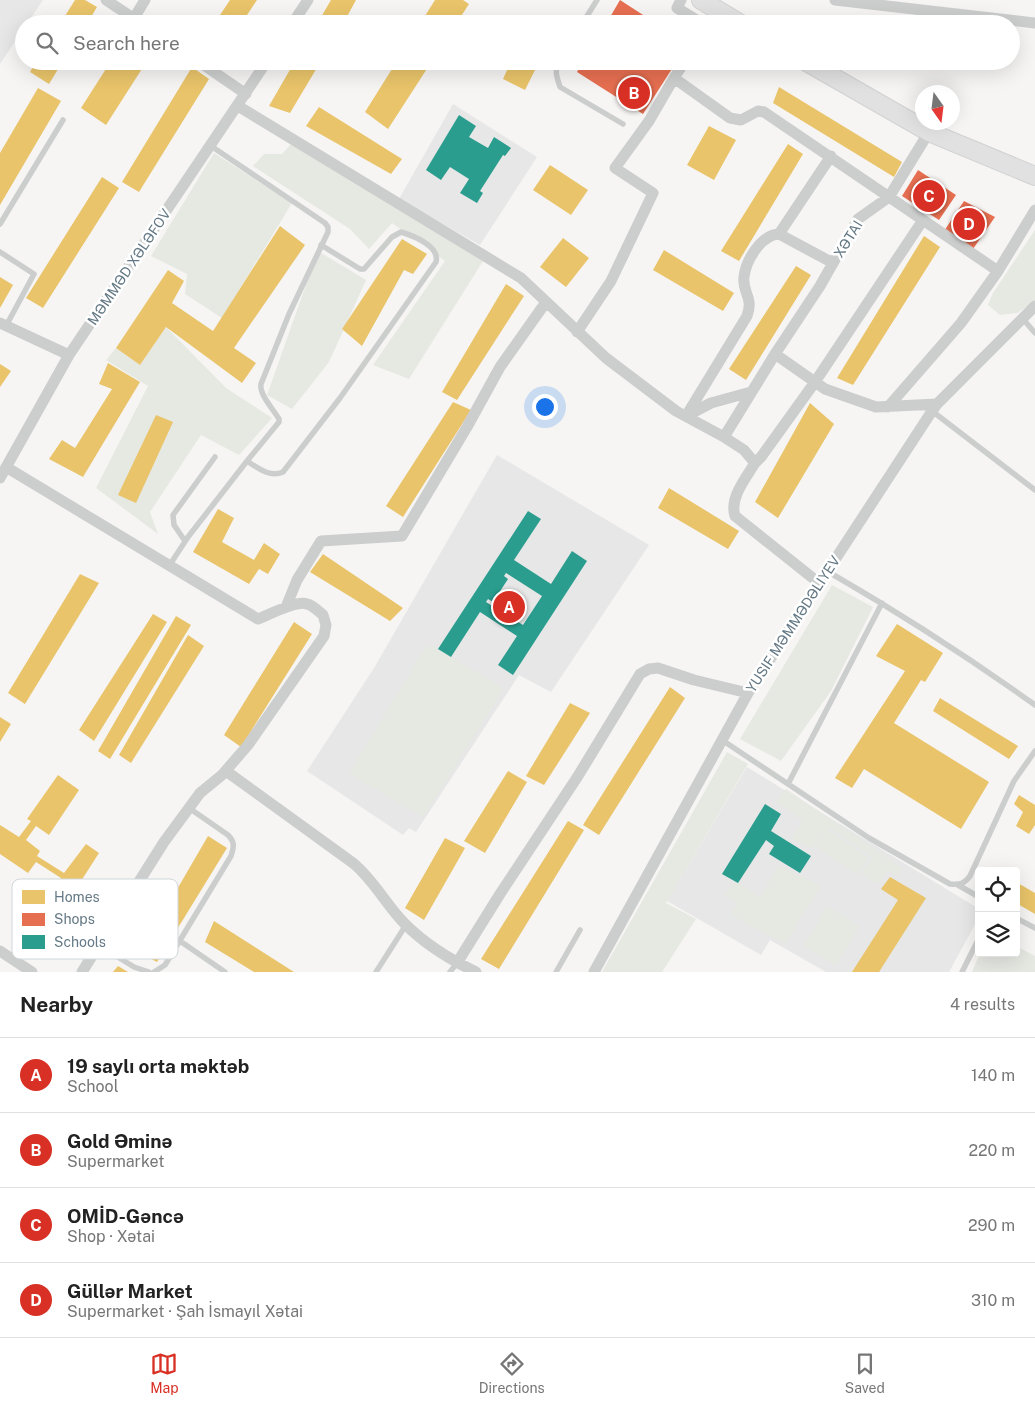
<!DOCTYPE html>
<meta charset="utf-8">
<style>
body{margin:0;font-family:"Public Sans",sans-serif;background:#f2f2f2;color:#222}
.controls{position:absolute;right:15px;bottom:15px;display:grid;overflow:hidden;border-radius:5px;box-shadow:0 5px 20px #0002}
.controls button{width:45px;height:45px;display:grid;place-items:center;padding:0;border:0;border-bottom:1px solid #e0e0e0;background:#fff;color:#222;font:25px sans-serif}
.compass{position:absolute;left:915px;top:85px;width:45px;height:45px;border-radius:50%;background:#fff;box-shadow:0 5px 20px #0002;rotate:166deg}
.you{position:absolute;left:544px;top:406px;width:18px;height:18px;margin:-12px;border:4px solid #fff;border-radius:50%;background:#1a73e8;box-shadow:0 0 0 8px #1a73e833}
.badge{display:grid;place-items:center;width:32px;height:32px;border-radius:50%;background:#d93025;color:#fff;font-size:16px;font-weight:700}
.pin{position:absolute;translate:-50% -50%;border:2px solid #fff;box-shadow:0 1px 5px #0006}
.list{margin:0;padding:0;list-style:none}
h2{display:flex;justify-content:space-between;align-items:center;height:65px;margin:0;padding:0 20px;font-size:21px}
h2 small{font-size:16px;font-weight:400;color:#767676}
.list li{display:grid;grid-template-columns:32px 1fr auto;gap:15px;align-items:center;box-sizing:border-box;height:75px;padding:0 20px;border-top:1px solid #e0e0e0}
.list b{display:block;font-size:19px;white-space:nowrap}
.list p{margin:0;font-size:16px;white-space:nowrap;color:#767676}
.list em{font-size:16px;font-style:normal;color:#767676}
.icon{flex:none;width:28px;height:28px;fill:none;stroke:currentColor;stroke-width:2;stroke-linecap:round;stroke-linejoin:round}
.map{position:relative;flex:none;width:1035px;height:972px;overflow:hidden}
.search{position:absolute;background:#fff;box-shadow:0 5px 20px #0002;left:15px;right:15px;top:15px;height:55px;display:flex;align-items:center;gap:12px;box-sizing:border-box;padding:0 18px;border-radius:28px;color:#767676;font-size:19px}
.sheet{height:365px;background:#fff}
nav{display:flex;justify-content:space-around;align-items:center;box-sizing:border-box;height:70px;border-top:1px solid #e0e0e0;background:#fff;font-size:14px;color:#767676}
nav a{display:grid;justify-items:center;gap:2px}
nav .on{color:#d93025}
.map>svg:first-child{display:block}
.built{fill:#e6e7e6}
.green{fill:#e6e8e2}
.homes{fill:#e9c46a}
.shops{fill:#e76f51}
.schools{fill:#2a9d8f;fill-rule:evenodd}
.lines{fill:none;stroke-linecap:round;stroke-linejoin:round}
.primary-casing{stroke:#d2d2d2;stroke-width:20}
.lane{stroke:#cccdcd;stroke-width:5.5}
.street{stroke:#cccdcd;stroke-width:11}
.primary{stroke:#e0e1e0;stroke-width:18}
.labels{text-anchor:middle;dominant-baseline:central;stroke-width:5;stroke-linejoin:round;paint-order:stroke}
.street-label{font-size:14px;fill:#647985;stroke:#fff}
.key{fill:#fff;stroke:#d0d7da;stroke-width:1}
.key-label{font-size:14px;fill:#647985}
</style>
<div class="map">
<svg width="1035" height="972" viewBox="0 0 1035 972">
<rect width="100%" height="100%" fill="#f6f5f4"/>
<path class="built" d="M0,0H43L27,24H24V28L0,64Z
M453,104L537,157L480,245L399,199Z
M497,455L649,545L551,692L519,675L416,832L409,828L403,835L307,771L374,668Z
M747,767L979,909V917L949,972H826L770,940L761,955L667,901Z"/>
<path class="green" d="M292,143L483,261L409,379L373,365L445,261L392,223L369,249L350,229L253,166L264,154H282Z
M214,153L292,203L222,318L185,294L187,274L151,256Z
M1035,230V301L1017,313L1000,315L988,305L993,293Z
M318,251L366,280L329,362L292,409L267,395Z
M166,327L226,388L272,418L239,455L201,435L150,512L158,534L96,488L148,386L106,360L116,348L140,365Z
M832,585L873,607L831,691L781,761L740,739Z
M428,644L504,688L423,817L349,773Z
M727,752L748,764L666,903L696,919L662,972H602Z
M786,789L902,868L897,876L887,871L878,884L862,874L873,857L829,827L827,829L868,858L857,875L816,847L825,833L812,848L792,839L802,820L776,802Z
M779,866L821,886L785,944L731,915L738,902L725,895L735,881L760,897Z
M827,906L859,927L836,965L804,946Z
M1016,946L1035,956V972H972L980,953H1016Z"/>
<path class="homes" d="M75,0H85L97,7L87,24H60Z
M230,0H257L241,24H214Z
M331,0H356L343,24H317Z
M435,0H463L469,4L456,24H420Z
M36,61H63L49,84L30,72Z
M111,61H147L106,125L81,108Z
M295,61H321L290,113L269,106Z
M397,61H432L388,129L365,112Z
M511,61H528L537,66L525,90L503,79Z
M192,67L209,79L139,192L122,182Z
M779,87L902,162L894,177L773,103Z
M38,88L61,101L0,205V153Z
M319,107L402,159L391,174L306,126Z
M709,126L736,140L714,180L687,165Z
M788,144L803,154L739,261L721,251Z
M550,165L588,190L571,215L533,190Z
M102,177L119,188L43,308L26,298Z
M280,226L305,245L234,348L256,363L242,383L166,327L140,365L116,348L168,270L184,281L172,303L213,331Z
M924,236L940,247L853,385L837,378Z
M563,238L589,258L566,287L540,267Z
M402,239L427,254L413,274L404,270L362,346L342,329Z
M664,250L734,293L723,311L653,270Z
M796,266L811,275L746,380L729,369Z
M0,277L13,285L0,308Z
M506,284L524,296L457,400L442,392Z
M108,363L140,382L83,477L49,459L62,440L75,448L112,389L99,384Z
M0,364L11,371L0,387Z
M453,402L471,410L403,517L386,506Z
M810,403L834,424L778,518L755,502Z
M156,415L173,422L136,503L118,495Z
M669,488L739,531L728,549L658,508Z
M218,509L234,518L222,542L254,560L264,543L280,554L268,574L259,569L249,584L193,552Z
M323,554L403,608L390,621L310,572Z
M80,574L99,583L25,704L8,693Z
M153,614L167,622L94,741L79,730Z
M176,616L191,625L110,759L98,751Z
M294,622L312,634L241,747L224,735Z
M897,624L943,653L925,682L921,680L894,723L989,782L961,829L864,769L852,788L835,778L905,671L876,656Z
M188,635L204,646L131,763L119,755Z
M670,687L685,698L599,835L583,825Z
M940,698L1018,746L1009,759L933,711Z
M570,703L590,713L544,785L526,776Z
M0,717L11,724L0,742Z
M508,771L527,782L485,853L464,841Z
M58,775L79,790L49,835L36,826L26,840L40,851L37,856L64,873L86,844L99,853L56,920L38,911L61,878L36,862L28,873L0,854V825L19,837L31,821L27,819Z
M1019,795L1035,805V825L1029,834L1016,826L1023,812L1014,804Z
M568,821L584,830L499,969L481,959Z
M208,836L227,848L157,962L140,953Z
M445,838L465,848L424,920L405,908Z
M890,877L926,898L879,972H852L898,900L881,889Z
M1016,882L1035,893V914L1016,903Z
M214,921L294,972H254L205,942Z
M118,966L128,972H113Z"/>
<path class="shops" d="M620,0L657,24H606Z
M583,61H677L643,114L577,72Z
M918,170L956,195L939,220L902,196Z
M964,201L995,217L973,249L944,231Z"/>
<path class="schools" d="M459,115L476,126L469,137L488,148L494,137L511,148L505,156L503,155L480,191L483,193L477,203L460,193L469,179L450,167L441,180L426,170Z
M528,511L541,519L514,560L551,584L572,551L587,561L513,675L498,665L517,636L480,612L451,657L438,649ZM506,573L542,596L523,625L486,602L488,599L493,602L508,579L504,576Z
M765,804L781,814L771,831L811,856L800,873L769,854L774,846L766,840L738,883L722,874Z"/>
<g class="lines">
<defs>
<path id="primary" d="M701,0L741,24
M805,61L929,132L1035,176"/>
</defs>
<use href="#primary" class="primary-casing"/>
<path class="lane" d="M582,24L597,0
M559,61C554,70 557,78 560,87L623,124
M0,224L63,120
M0,252L34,274L6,326
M1023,319L1035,333
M932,411L1035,490
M247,461C258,468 270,478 283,472L340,398L436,262C440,246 414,236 401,232L392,237L364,269H360L321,245
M185,541L174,525L173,515L215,457
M169,566L188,537L247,461L279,422V419C273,409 259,394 261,384L289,314L328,232V227L325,223L211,146
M827,571C898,612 968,657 1035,705
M722,740L869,838L950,884C960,885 964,884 970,876L1014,781L1035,751
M788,784L882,603
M958,885L979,897
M1016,918L1035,928
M180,941L225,972
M100,946L134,967L149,972
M154,972L165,965L231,856C234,847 235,842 228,835L189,808
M376,972L406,925
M450,972L457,963
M556,972L580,930
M962,972L979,938"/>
<path class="street" d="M106,0L142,24
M681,0L677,8L703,24
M835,0L1035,23
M134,18L145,0
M292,24L308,0
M198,61L246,94
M674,78L730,118L741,120L758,111L764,112L998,271
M238,106L521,278L606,358L676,411L724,437L744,450L755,463C746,478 729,498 735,516L819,583
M779,234L831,156
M0,323L69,355
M577,332L611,281L653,193L615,168L649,121L674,78L685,61
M775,354L825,389L876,407L937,404
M888,407L961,323L998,271L1035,210
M688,415L711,403L751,392
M686,416L747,316C754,297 742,293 744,277C746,260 761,235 779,234L833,263
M724,437L775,354L820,286L858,219L889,197L929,132
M755,463L761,457L815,382L923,220
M6,467L258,619C269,615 296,600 307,604C313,605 319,612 323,615L326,625L324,636L248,745L222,775L200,793L164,842L82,972
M0,478L69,355L267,61
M286,607L297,580L321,541L402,536L467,427L500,367L546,302
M226,771L353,863C374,880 386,905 405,924C425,944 451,960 476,972
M0,951L32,972
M457,963L500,894L578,776L640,674L649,669L658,668L694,680L748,693
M594,972L748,693L932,411L937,404L1035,306"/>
<use href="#primary" class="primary"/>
</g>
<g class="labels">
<g class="street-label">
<text transform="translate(848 239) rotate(-58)">XƏTAI</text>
<text transform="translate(129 267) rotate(-56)">MƏMMƏD XƏLƏFOV</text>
<text transform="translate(793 624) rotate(-57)">YUSIF MƏMMƏDƏLIYEV</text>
</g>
</g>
<rect x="12" y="879" width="166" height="80" rx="8" class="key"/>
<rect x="22" y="890" width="23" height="14" fill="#e9c46a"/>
<rect x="22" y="913" width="23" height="13" fill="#e76f51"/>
<rect x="22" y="935" width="23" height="14" fill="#2a9d8f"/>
<g class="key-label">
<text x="54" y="902">Homes</text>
<text x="54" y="924">Shops</text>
<text x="54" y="947">Schools</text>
</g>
</svg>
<div class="controls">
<button><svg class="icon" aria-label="locate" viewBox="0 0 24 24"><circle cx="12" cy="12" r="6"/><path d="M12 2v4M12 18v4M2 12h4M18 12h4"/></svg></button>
<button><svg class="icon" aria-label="layers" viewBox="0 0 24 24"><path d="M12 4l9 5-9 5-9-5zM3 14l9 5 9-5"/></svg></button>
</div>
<svg class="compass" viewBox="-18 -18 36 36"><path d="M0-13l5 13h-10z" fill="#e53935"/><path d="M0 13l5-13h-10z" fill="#767676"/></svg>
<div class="you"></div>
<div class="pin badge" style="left:509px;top:607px">A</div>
<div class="pin badge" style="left:634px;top:93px">B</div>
<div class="pin badge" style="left:929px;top:196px">C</div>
<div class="pin badge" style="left:969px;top:224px">D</div>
<div class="search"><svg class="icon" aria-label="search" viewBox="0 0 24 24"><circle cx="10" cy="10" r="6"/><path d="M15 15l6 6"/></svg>Search here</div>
</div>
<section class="sheet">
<h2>Nearby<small>4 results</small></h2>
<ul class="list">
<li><span class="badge">A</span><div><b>19 saylı orta məktəb</b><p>School</p></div><em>140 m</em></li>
<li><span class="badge">B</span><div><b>Gold Əminə</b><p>Supermarket</p></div><em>220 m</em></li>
<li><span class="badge">C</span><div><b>OMİD-Gəncə</b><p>Shop · Xətai</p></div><em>290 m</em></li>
<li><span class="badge">D</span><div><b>Güllər Market</b><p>Supermarket · Şah İsmayıl Xətai</p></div><em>310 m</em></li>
</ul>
</section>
<nav>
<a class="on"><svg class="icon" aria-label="map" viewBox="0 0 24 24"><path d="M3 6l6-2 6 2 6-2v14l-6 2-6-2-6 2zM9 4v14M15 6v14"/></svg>Map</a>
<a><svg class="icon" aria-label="directions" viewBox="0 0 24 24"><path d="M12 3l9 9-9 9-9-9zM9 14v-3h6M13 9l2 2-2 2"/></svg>Directions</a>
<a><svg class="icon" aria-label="saved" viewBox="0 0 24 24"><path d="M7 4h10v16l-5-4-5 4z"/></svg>Saved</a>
</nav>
